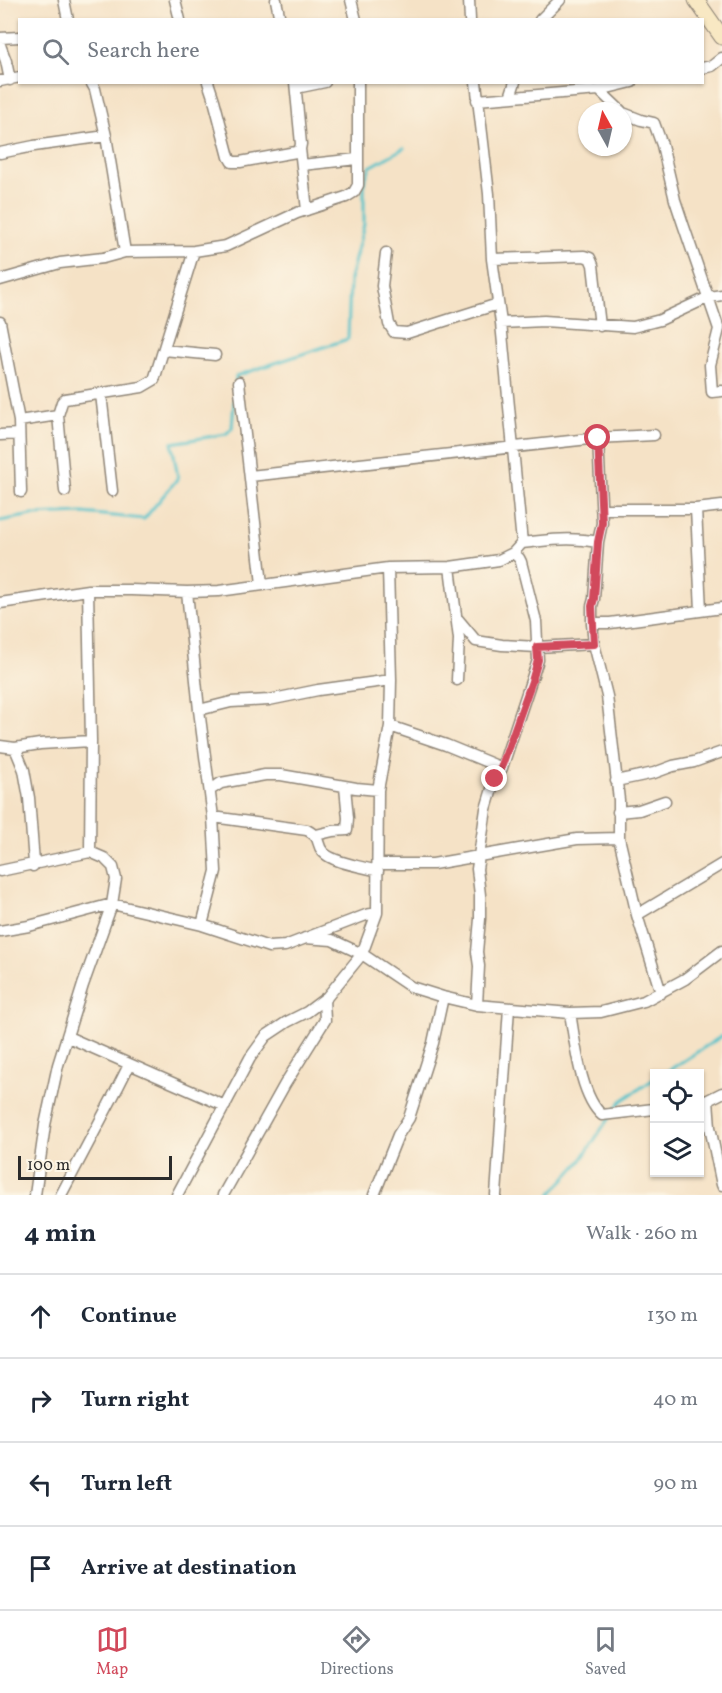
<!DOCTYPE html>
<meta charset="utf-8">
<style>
body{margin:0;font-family:Vollkorn,serif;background:#f2f2f3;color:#1f2937}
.controls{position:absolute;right:18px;bottom:18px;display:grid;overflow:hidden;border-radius:0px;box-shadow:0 2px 4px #0004}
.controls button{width:54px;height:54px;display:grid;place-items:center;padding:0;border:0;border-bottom:2px solid #e0e1e3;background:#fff;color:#1f2937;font:30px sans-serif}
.compass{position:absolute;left:578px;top:102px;width:54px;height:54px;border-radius:50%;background:#fff;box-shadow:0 2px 4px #0004;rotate:352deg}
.scale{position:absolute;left:18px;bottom:15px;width:154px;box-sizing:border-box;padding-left:6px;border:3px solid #2b2b2b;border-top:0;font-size:16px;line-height:21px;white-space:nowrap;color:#2b2b2b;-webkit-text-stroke:4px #fcf5e5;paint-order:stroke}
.stop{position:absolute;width:18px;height:18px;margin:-14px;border:4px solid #d1495b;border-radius:50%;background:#fff}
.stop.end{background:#d1495b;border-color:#fff;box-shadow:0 2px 6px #0008}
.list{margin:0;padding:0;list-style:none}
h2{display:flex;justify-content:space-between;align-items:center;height:78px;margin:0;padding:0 24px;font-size:26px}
h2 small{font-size:20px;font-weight:400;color:#747a83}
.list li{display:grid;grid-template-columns:39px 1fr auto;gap:18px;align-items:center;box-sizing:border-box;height:84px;padding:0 24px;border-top:2px solid #e0e1e3}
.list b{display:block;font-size:22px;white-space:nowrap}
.list em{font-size:20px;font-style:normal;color:#747a83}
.icon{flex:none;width:33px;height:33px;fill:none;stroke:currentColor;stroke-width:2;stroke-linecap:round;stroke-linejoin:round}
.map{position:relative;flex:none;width:722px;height:1195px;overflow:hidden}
.search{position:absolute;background:#fff;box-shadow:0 2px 4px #0004;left:18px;right:18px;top:18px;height:66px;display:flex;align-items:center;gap:15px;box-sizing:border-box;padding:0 21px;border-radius:0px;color:#747a83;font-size:22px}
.sheet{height:414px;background:#fff}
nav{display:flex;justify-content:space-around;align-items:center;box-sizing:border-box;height:84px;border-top:2px solid #e0e1e3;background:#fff;font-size:16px;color:#747a83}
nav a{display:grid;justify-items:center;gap:3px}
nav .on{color:#d1495b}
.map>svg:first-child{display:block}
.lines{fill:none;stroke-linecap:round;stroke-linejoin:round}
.stream{stroke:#54c2ca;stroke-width:3}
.minor-casing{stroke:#908678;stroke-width:13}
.secondary-casing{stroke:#908678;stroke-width:17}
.minor{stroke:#fff;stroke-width:10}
.secondary{stroke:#f8e8c3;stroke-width:15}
.route{stroke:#d1495b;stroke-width:8}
</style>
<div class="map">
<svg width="722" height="1195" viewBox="0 0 722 1195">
<rect width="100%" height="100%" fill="#fcf5e5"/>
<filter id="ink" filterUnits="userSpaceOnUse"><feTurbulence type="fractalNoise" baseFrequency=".0167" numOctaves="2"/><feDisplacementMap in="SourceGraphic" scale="12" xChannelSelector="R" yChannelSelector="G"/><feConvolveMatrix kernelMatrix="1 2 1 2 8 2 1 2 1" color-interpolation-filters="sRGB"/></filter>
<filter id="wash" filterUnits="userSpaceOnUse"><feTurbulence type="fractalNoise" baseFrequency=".008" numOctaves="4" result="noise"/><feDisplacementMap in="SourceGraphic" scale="24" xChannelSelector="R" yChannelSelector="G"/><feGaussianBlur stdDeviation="1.35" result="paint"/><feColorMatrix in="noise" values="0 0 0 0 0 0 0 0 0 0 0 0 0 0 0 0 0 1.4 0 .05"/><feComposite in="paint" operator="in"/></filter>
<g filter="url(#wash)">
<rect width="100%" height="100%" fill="#f5e2c6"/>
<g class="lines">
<path class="stream" d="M236,381V376L348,339L350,279L364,224V182L370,167L404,148
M0,521L32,515L83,513L144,519L178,478L172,443L226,434L232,428L235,391
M663,1074L722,1036
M614,1111L621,1101L654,1079
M550,1195L580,1162L610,1116"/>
</g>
</g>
<g filter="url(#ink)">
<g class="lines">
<defs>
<path id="minor" d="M64,0L68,20
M175,0L180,20
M276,0L280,20
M351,0L356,20
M469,0L470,20
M540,20L560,0
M0,38L20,37
M0,45L6,61L10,80
M702,68L712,66L722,58
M0,81L20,77
M91,82L95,89L106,136L125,252
M208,82L214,100L229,157L232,162H240L296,152L300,149
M295,82L301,144L300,149L307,210
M296,88L325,82
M599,90L621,111
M510,97L515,82
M477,100L599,90L632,82
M623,113L641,120L654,123L662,145L675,200L683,224L719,329L710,365L712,392L722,391
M0,153L34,146L106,136
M302,165L357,159
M386,253L382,286L389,324L394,332L407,333L498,304
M492,259L584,256L590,258L593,265L600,326
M0,280L60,263L103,258L125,252L194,251L226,246L297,213L346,197L354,192L358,185V82
M0,322L19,421L21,492
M501,323L544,321L633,327L660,320L709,297L722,295
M164,350L215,355
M239,382L262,584
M101,394L112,491
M58,415L65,491
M19,421L58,415L62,402L65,399L142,387L154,380L194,251
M0,435L19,434
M598,438L602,523L598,542L594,599L592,606V623L594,644L607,696L619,800V838L637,915L661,993
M250,476L598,438L654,435
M601,509H696L722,506
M696,509L701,610
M522,543C548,540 572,537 598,542
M450,567L459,639L457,680
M88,590L91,741L90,852
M187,592L199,710L213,817L216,871L202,925
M0,603L88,590H131L187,592L219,591L388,568
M456,617L476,641L502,645L537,647L594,644
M592,623H610L722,608
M199,710L231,702L269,700L318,690L391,680
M390,726L446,745L502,768
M0,746L15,748L40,744L91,741
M15,748L24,770L29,798L34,863L33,866
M616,781L654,773L673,766L694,762L722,752
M210,790L221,783L265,775H281L356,788L378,790
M618,812L639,810L665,801
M213,817L307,830C323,839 315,843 323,852C333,863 364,867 378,871
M316,835L333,831L347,830L348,818L345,787
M378,864H433L577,839L619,838
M0,871L90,852L104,858L113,867L116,879L112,904L83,985L58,1065L45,1125L35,1195
M637,915L722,864
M0,931L29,926L112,904L202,925L269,947L285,946L366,915L377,913
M305,938L332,940L362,954L411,987L443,997L477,1005L570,1013L601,1012L644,1001L685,979L722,951
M477,1005L479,966L477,952L480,919V895L477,869L486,809L495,779L502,768L538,660L536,621L521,562L519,558L513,553
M570,1013C575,1041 580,1096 602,1115L654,1109
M68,1037L225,1106
M708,1100L710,1127L722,1185
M700,1102L708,1100L722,1093
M61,1195L118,1087L129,1065
M177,1195L250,1058L266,1036L287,1022L307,1012L327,997L362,954L377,913L378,790L390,726L391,680L388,568L450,567L499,560L513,553L522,543L501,323L492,259L489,194L476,82
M223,1195L285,1084L325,1020L324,999
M374,1195L398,1135L409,1118L433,1043L443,997
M496,1195L509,1008"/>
<path id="secondary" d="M696,0L722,37"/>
</defs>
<use href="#minor" class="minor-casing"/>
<use href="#secondary" class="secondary-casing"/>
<use href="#minor" class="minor"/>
<use href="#secondary" class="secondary"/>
</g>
</g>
<g class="lines" filter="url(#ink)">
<path class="route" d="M495,779L501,768L532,681L538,660L537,647L594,644L592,606L594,599L598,542L602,523L598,438"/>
</g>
</svg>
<div class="controls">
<button><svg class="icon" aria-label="locate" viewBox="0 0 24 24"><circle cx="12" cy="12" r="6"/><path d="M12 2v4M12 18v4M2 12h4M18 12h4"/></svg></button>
<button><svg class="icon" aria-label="layers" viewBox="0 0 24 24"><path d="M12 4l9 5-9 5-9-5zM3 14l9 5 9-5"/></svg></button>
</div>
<svg class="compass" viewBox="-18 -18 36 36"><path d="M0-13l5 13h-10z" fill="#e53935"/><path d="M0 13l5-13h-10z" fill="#747a83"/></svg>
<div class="scale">100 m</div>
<div class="stop" style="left:598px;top:438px"></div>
<div class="stop end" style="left:495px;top:779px"></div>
<div class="search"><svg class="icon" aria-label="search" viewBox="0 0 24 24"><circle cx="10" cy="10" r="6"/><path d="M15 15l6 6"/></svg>Search here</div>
</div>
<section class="sheet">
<h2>4 min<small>Walk · 260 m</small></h2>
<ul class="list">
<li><svg class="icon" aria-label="ahead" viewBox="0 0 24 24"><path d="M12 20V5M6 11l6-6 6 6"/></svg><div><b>Continue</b></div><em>130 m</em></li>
<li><svg class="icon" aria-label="right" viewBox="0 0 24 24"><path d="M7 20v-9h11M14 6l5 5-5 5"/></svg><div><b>Turn right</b></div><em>40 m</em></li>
<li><svg class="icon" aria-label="left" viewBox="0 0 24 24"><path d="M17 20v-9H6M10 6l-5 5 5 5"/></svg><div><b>Turn left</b></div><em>90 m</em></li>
<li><svg class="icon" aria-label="arrive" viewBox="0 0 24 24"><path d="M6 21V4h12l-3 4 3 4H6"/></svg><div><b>Arrive at destination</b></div></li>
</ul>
</section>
<nav>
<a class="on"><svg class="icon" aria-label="map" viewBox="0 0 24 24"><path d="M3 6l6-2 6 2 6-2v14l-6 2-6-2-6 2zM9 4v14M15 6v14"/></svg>Map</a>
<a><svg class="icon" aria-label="directions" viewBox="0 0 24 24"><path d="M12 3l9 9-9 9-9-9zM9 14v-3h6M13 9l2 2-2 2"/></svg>Directions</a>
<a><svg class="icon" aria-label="saved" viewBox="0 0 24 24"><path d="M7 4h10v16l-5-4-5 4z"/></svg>Saved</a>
</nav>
